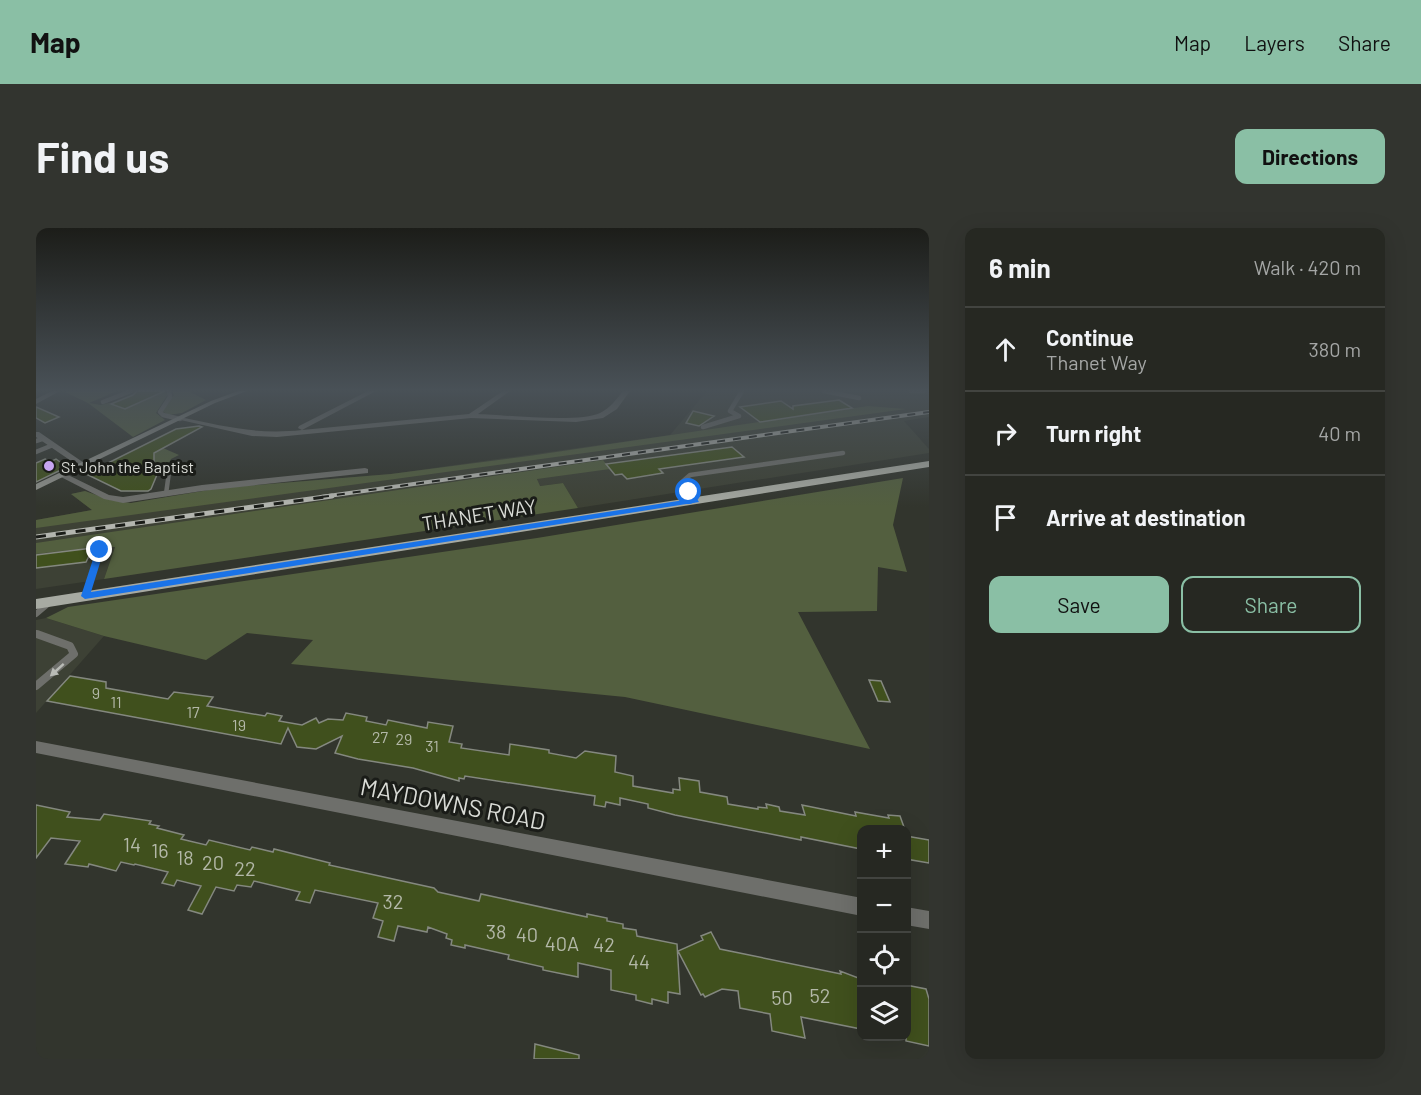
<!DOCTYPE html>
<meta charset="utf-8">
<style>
body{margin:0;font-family:Barlow,sans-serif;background:#32342f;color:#f1f3f6}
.controls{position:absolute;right:18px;bottom:18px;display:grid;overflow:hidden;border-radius:12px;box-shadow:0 6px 24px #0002}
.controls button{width:54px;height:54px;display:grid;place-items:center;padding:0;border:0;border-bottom:2px solid #424440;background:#262822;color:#f1f3f6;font:30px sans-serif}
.stop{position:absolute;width:18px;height:18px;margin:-14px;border:4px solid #1a73e8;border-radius:50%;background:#fff}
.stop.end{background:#1a73e8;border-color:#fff;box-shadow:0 2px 6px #0008}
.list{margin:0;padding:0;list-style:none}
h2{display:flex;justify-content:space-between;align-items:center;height:78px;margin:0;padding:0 24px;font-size:26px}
h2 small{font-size:20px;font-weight:400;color:#a4a6a5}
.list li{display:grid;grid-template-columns:39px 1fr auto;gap:18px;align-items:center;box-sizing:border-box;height:84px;padding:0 24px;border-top:2px solid #424440}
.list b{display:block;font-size:22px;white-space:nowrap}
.list p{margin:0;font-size:20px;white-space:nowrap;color:#a4a6a5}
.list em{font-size:20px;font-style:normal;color:#a4a6a5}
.actions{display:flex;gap:12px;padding:18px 24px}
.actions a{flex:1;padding:14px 0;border:2px solid #8abfa5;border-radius:12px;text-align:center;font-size:21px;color:#8abfa5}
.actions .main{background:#8abfa5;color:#111}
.icon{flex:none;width:33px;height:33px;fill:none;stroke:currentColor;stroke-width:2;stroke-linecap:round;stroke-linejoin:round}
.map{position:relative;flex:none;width:893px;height:831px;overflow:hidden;border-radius:12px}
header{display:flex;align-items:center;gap:36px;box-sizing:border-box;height:84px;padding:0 30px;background:#8abfa5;color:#111}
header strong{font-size:28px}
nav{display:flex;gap:33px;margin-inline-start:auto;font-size:21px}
.intro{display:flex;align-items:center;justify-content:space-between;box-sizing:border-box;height:144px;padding:0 36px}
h1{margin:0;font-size:42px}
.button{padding:15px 27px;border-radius:12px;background:#8abfa5;color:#111;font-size:21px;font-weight:700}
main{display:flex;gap:36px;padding:0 36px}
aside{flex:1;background:#262822;border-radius:12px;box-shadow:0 6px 24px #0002}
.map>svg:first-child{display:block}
.built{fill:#3d4135}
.green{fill:#535f3f}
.building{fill:#40501d;stroke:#84887f;stroke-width:1.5}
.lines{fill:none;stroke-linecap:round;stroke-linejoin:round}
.lane-far2{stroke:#6e6f6b;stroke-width:4.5}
.lane-far1{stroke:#6e6f6b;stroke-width:6}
.lane{stroke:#6e6f6b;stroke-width:8}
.street{fill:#6e6f6b;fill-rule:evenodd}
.secondary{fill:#8e908a;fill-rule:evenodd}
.primary{fill:#a7aaa2;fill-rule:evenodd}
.rail-far1-casing{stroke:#b3b5af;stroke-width:4}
.rail-casing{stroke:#b3b5af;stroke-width:5}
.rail-far1{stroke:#1a1c18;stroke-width:2;stroke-dasharray:8;stroke-linecap:butt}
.rail{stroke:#1a1c18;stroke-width:3;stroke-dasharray:10;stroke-linecap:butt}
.oneway{fill:#b9bbb6}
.route{fill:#1a73e8}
.poi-dot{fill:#c7a6ef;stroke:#1a1c18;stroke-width:2}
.labels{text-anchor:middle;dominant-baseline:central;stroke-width:6;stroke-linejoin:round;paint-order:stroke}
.far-poi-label{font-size:16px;fill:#d9dbd6;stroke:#1a1c18;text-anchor:start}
.number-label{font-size:16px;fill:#b3b8a8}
.street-label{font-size:20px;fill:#d9dbd6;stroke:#1a1c18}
.near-number-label{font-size:20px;fill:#b3b8a8}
.near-street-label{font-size:24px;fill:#d9dbd6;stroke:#1a1c18}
</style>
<header>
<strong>Map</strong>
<nav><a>Map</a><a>Layers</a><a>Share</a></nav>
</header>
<div class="intro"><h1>Find us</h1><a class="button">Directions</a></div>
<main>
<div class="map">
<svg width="893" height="831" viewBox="0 0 893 831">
<rect width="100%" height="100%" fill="#32352d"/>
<path class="built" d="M671,163H893V189L868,193L893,221V225L542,280L527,255L503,258L501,250L567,232L79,319L68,351L0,361V292L56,282L35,266L49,263L74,272L95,275L185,260L355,246L634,207Z
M10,390L68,408L0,485V392Z"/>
<path class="green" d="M32,163H81L53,175L65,177L73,175L89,181L126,165L122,163H130L128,164L132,166L120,185L129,192L97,209L52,175L29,164Z
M136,163H152L170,172L146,185L132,187L126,183L138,167Z
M832,178L870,181L0,300V292L56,282L35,266L49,263L74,272L95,275L185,260L355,246L493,228Z
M127,220L143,227L135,231L132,238H137L136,242H84Z
M567,232L574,241L501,251L504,258L527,255L542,280L68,351L79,319H60L0,326V315Z
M867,250L857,297L871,344L842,339L841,383L762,384L834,521L589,469L255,436L277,412L211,405L170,432L68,408L10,390L32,379L501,310Z"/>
<path class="building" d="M101,163H129L89,181L75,176L97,167Z
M803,172L816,180L724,194L704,179L745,173L757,181V178Z
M0,179L23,189L9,195L0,190Z
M657,183L678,188L663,198L650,195Z
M163,198L166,199L118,225V243L123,242L115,261L112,263H85L50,246L140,201Z
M696,219L708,229L623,241L627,245L591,251L586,246L579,247L570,236Z
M9,231L14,234L20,231L31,239L0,254V235Z
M57,320L50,334L0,340V327Z
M34,448L70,454V460L132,471L138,464L177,469L171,478L229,488L231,485L246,488L243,493L266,497L280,490L283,495L292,491L307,492L310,485L331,489L330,493L350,497L352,492L391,500L392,494L417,498L413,514L426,516L425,520L473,527L474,516L513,522V525L540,530L549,523L580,528L579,544L597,548V558L637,565V561L644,562L643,550L663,553L664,564L691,569L692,576L722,581V579L731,580L730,576L743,579L744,583L769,587L766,577L820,588L819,584L853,590L852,587L864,588L869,602H825V621L765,609V612L639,587L612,580V576L584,570V577L570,574L569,579L558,577L559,568L429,548L428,551L423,550V553L377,540L322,531L299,525L306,508L280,521L261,519L252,500L245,516L11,473Z
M833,452L845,453L854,474L842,473Z
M0,577L34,584L31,589L64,592L68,586L115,593L113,596L123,598L121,600L148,607L145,611L170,617L173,612L214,622L216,619L237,624L238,621L294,635L293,637L398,660L402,664L443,673L445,666L551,689V686L571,690V693L587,696V700L600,702L601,708L641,716L644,766L632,764V775L616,771V776L600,772V767L575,762V742L542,735V749L507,742V739L472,731L473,727L429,717V720L415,717L416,712L410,710L411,706L392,699L391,704L362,698L358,713L342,709L347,693L337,690L342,675L279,662L274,675L260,672L264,664L218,653L215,659L201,657L198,663L180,659L166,686L152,682L165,658L141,652L138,658L126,655L132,644L99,636L98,637L85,634L80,643L53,636L52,639L29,636L44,613L15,610L0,630Z
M870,608L893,612V635L870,631Z
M675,704L684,721L805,746L804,743L825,751V801L765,789L769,810L736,803L734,786L704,780L702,763L686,761L669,769L667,766L665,767L642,723L667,712L665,708Z
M870,757L890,761L893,771V818L870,813Z
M499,816L543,827V831H498Z"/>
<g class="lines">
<path class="lane-far2" d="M133,163L134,169L124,184L127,187L144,191
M788,163L823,170
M875,163H887
M67,174L95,163
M667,199L703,188L694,183L706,163
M0,213L6,211
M0,224L17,217
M130,266L133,244
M659,269L646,254L654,247L807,225"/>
<path class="lane-far1" d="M657,268L661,272
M49,368L64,322
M0,386L13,375
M0,406L5,408"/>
<path class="lane" d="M0,458L38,426L34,418L1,406"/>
<path class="street" d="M16,163H24L0,176V171Z
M332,163H340L266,202L433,186L467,163H474L442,186C468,187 544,195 564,185C574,180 580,172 587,163H594L581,181L567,190L540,194L435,190L241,209L216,208L140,191L144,189C188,198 220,207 266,202L262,200L263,198Z
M0,204H3L51,237L44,239L0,209Z
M329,240L332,241V245L166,263L87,275L68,271L21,247L28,245L73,267L87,269L166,257Z
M0,513L826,670V688L0,525Z
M870,679L893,683V701L870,697Z"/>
<path class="secondary" d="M202,163H211L179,175L0,262V256L175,173Z"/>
<path class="primary" d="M893,233V239L0,381V371Z"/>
<defs>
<path id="rail-far1" d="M285,269L893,184"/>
<path id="rail" d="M0,309L296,268"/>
</defs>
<use href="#rail-far1" class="rail-far1-casing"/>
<use href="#rail" class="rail-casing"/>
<use href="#rail-far1" class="rail-far1"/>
<use href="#rail" class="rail"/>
</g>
<defs><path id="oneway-solid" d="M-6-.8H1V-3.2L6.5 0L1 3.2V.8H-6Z" transform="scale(1.5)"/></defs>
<use class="oneway" href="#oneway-solid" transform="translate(21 442) rotate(138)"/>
<linearGradient id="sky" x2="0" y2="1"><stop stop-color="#1c1d19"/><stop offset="0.58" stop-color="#495157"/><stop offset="1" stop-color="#495157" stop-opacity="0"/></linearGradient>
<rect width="893" height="279" fill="url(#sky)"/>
<path class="route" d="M651,263H656L663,274L49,371L45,368L60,322L64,319L68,322L55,364L655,271Z"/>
<circle class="poi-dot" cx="13" cy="238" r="6"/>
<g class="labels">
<g class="far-poi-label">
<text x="25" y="238">St John the Baptist</text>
</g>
<g class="number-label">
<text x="60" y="464">9</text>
<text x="80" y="473">11</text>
<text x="157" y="483">17</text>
<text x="203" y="496">19</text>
<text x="344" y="508">27</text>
<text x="368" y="510">29</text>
<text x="396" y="517">31</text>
</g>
<g class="street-label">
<text transform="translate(443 286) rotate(-9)">THANET WAY</text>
</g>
<g class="near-number-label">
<text x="96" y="616">14</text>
<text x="124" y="622">16</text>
<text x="149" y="629">18</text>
<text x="177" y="634">20</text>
<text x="209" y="640">22</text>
<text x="357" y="673">32</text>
<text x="460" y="703">38</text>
<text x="491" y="706">40</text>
<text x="526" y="715">40A</text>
<text x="568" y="716">42</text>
<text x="603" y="733">44</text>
<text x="784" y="767">52</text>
<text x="746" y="769">50</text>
</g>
<g class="near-street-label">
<text transform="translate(417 575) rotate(11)">MAYDOWNS ROAD</text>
</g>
</g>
</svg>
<div class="controls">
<button>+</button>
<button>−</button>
<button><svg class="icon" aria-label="locate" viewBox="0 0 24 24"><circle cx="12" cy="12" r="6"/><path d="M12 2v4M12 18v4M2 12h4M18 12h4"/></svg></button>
<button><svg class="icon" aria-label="layers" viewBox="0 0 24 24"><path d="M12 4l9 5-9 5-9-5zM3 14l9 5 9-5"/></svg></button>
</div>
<div class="stop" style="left:653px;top:264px"></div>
<div class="stop end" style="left:64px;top:322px"></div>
</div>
<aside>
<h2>6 min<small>Walk · 420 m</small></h2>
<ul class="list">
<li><svg class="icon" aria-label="ahead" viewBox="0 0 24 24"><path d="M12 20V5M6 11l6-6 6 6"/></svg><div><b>Continue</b><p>Thanet Way</p></div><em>380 m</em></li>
<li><svg class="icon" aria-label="right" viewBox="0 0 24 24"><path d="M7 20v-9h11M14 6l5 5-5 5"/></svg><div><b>Turn right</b></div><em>40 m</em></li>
<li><svg class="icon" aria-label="arrive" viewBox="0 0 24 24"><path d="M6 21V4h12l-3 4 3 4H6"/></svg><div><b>Arrive at destination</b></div></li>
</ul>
<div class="actions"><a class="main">Save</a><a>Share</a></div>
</aside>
</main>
